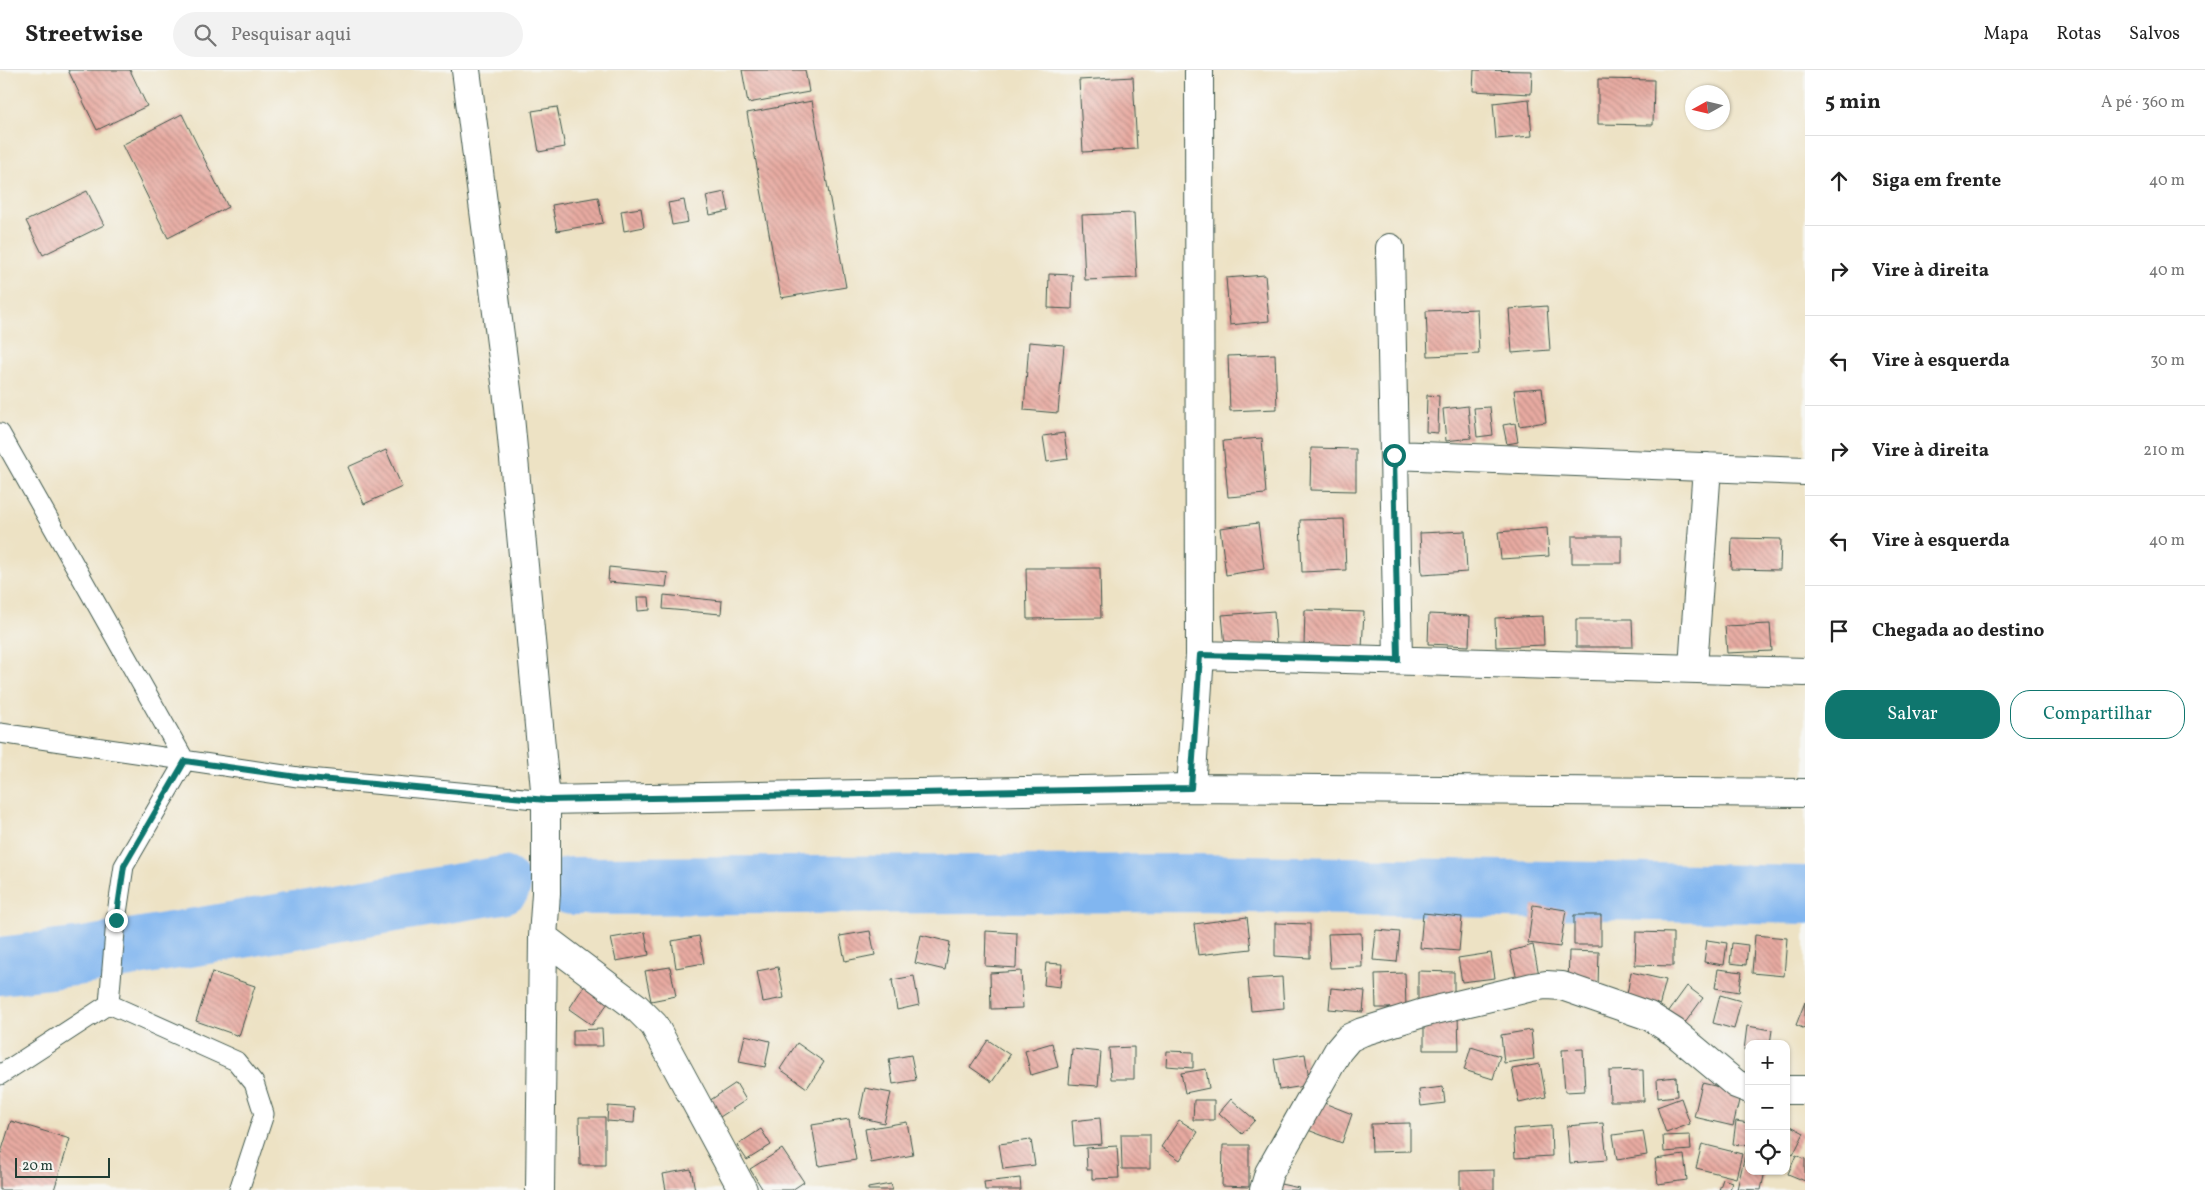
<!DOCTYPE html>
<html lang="pt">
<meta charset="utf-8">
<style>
body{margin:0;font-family:Vollkorn,serif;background:#f2f2f2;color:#222}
.controls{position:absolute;right:15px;bottom:15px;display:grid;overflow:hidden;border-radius:10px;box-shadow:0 1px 4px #0004}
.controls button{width:45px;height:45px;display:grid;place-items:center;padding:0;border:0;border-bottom:1px solid #e0e0e0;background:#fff;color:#222;font:25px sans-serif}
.compass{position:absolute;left:1685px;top:15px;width:45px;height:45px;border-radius:50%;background:#fff;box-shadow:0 1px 4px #0004;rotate:262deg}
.scale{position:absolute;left:15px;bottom:12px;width:95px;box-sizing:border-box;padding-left:5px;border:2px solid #1f3d34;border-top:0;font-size:14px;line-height:18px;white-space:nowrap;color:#1f3d34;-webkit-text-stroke:4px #f6f6f2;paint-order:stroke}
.stop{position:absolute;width:15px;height:15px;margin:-11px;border:4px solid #0f766e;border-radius:50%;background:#fff}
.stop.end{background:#0f766e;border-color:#fff;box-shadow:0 1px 5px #0008}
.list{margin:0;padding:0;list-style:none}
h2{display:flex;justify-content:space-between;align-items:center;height:65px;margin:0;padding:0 20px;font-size:21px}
h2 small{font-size:16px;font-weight:400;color:#767676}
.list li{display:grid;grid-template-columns:32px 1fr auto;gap:15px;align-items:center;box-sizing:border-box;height:90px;padding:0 20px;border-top:1px solid #e0e0e0}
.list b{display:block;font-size:19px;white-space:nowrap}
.list em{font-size:16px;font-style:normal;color:#767676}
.actions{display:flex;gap:10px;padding:15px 20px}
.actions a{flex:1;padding:11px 0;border:1px solid #0f766e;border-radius:20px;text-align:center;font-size:18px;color:#0f766e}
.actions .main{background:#0f766e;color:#fff}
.icon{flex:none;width:28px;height:28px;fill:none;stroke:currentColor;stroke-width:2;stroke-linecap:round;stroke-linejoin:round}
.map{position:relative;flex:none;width:1805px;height:1120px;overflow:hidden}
header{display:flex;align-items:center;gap:30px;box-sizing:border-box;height:70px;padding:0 25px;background:#fff;border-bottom:1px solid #e0e0e0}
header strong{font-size:24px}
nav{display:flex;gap:28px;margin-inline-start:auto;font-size:18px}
.search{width:350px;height:45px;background:#f2f2f2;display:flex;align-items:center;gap:12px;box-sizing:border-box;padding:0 18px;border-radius:28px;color:#767676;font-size:19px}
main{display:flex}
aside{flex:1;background:#fff}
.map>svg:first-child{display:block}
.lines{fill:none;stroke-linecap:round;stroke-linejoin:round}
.river{stroke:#81b6f0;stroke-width:58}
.building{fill:url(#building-back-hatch)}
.lane-casing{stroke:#3e564a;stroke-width:21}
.street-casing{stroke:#3e564a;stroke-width:30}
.lane{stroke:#fff;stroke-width:19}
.street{stroke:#fff;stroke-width:28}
.route{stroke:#0f766e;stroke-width:6}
</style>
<header>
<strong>Streetwise</strong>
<div class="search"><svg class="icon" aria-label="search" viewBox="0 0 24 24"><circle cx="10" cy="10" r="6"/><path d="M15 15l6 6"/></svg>Pesquisar aqui</div>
<nav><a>Mapa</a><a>Rotas</a><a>Salvos</a></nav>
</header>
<main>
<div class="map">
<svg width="1805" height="1120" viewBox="0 0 1805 1120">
<defs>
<pattern id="building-back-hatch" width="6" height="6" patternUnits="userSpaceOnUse" patternTransform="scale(1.25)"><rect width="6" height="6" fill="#e8aaa1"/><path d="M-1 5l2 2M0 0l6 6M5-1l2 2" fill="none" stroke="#bb8c84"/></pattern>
</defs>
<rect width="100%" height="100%" fill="#f6f6f2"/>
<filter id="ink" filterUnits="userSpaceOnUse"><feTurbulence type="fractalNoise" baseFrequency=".02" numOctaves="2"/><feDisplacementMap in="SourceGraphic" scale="10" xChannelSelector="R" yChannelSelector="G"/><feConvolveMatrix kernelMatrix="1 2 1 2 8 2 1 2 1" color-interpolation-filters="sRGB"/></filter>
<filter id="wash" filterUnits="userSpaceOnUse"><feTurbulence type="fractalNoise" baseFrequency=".0096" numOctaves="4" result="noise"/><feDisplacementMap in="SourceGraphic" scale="20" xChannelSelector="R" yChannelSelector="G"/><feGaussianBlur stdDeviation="1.12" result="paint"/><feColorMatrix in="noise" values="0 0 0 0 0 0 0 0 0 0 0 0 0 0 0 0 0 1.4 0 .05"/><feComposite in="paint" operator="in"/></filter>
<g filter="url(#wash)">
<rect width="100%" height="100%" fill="#ede2c4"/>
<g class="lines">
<path class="river" d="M571,816L1195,813L1805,825
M0,896L83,886L502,815"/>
</g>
<g id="blocks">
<path class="building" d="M68,0H130L147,36L97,60Z
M742,0H805L809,22L748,33Z
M1474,0L1532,1L1531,24L1473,21Z
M1133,7L1137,79L1083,82L1079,10Z
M1598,9L1654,10L1653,55L1598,54Z
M1529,29L1532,66L1496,69L1493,33Z
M812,31L846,217L781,228L747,43Z
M557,37L565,77L539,82L532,41Z
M182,44L228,137L168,168L122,75Z
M87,121L104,155L43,185L26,151Z
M725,122L729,141L710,145L706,126Z
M598,127L603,153L557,161L552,135Z
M684,130L688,152L672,155L668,133Z
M641,138L644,157L624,161L621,141Z
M1134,143L1137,208L1085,210L1082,145Z
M1049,204L1073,205L1072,239L1048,238Z
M1265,205L1269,251L1230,255L1226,208Z
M1547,236L1550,280L1512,283L1509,239Z
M1477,239L1479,284L1428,286L1426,241Z
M1029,272L1064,275L1058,343L1024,340Z
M1275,284L1277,339L1230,341L1228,286Z
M1542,318L1546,352L1519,356L1514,320Z
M1427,325L1439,326L1438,363L1426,362Z
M1468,336L1471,368L1446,371L1443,339Z
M1490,337L1493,365L1477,367L1474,338Z
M1515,353L1518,372L1507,374L1503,355Z
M1064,363L1068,389L1047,392L1043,366Z
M1262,368L1266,424L1228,427L1223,371Z
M1311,378L1356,379V421L1310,420Z
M386,380L402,417L364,434L348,397Z
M1344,449L1346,500L1302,502L1300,450Z
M1258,453L1264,499L1226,505L1220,458Z
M1547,458L1549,486L1501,489L1498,462Z
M1465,461L1467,502L1422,505L1420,463Z
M1572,466H1622V493H1572Z
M1732,468L1781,469L1780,500L1731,499Z
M609,497L668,503L666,517L608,512Z
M1026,498H1100L1101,548L1027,549Z
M664,525L722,531L721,544L663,539Z
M637,527H649L650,540L638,541Z
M1305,540L1364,542L1362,578L1304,575Z
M1274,541L1276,573L1225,576L1222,545Z
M1429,544L1470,546L1469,576L1428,574Z
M1543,546L1544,575L1496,577L1495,548Z
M1576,549H1632L1633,577H1576Z
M1770,554L1772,581L1727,583L1725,556Z
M1533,835L1566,840L1560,877L1528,873Z
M1423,843L1462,847L1459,881L1420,878Z
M1574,845H1601V875H1574Z
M1247,847L1251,879L1198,885L1194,854Z
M1275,853L1310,854V888L1275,886Z
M1376,860L1400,862L1397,892L1373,890Z
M870,861L875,885L845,891L840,866Z
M986,861L1017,863L1016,898L985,896Z
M645,862L649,885L616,891L611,868Z
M1636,862L1673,863V896L1635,895Z
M1361,863L1362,897L1330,898L1328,864Z
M921,865L950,872L945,900L915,893Z
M1755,865L1787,868L1784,906L1752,903Z
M699,866L704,893L676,898L672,871Z
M1707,870L1727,873L1724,895L1704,892Z
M1732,873L1748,875L1746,895L1730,893Z
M1533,875L1539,905L1517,909L1510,881Z
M1569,881L1599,882L1598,916L1568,915Z
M1491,883L1495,908L1462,912L1458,888Z
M1046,893L1062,894L1060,917L1044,915Z
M670,897L676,926L651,931L645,901Z
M778,897L784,928L763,932L757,901Z
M1718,899L1742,902L1739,922L1715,918Z
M1021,901L1023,938L991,939L990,903Z
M1418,901L1454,902V932L1418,931Z
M212,902L255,916L239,966L196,951Z
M1631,902L1666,910L1659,937L1626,930Z
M1405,903L1406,938H1376L1375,904Z
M914,906L919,935L897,940L892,910Z
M1282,907L1284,938L1251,941L1248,909Z
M584,916L608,933L592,955L569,939Z
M1687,916L1703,928L1682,957L1666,945Z
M1331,918L1365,921L1363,942L1329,939Z
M1720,925L1741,931L1734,959L1713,953Z
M1805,932V959L1796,955Z
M1424,946H1458L1459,980H1424Z
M1747,956L1772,960L1770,974H1749V981L1744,980Z
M602,959L603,976H573V960Z
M1531,960L1534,989L1504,993L1501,965Z
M745,965L770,971L765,997L739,992Z
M988,970L1010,985L992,1012L970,997Z
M797,973L824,992L807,1018L780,999Z
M1052,973L1058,997L1031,1005L1025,981Z
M1134,977V1009H1111L1109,978Z
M1471,977L1500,986L1493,1009L1464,1000Z
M1072,979L1101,982L1098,1016L1069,1014Z
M1583,979L1585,1021L1565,1022L1562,980Z
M1167,981L1193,982V998L1166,996Z
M1305,984L1310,1015L1279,1020L1274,989Z
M911,985L916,1010L893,1014L889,989Z
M1540,994L1546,1027L1519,1033L1512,999Z
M1206,999L1209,1018L1185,1023L1181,1003Z
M1643,1000L1644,1031H1610L1609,1001Z
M1676,1007L1677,1026L1658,1028L1657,1009Z
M736,1013L746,1030L720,1047L709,1031Z
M1702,1013L1741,1022L1733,1056L1694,1047Z
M1443,1017L1445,1033L1421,1036L1419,1020Z
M865,1018L891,1023L884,1053L859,1047Z
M1681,1028L1690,1054L1666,1063L1657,1037Z
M1231,1029L1255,1050L1242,1064L1219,1043Z
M1194,1030H1214V1050H1193Z
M1319,1031L1352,1044L1342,1073L1308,1060Z
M608,1036L635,1038L634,1053L607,1051Z
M579,1047H605V1095H580Z
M1100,1048L1102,1074L1074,1076L1072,1051Z
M849,1049L856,1090L819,1096L812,1055Z
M1179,1050L1198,1062L1180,1090L1161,1077Z
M11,1051L70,1069L54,1120H0V1086Z
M1736,1051L1749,1053V1076L1733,1074Z
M907,1052L913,1085L871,1093L865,1059Z
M1410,1053V1081L1372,1082L1371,1054Z
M1603,1053L1607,1090L1570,1093L1567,1056Z
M1789,1055L1804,1063L1793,1085L1786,1081V1060Z
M1551,1056L1552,1086L1515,1088L1513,1059Z
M761,1059L771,1075L747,1090L737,1075Z
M1643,1061L1647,1085L1617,1090L1613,1065Z
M1121,1064H1150V1099H1122Z
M1690,1065L1691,1080L1664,1082L1663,1066Z
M1031,1070L1035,1095L1003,1099L999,1074Z
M1702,1074L1742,1084L1736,1108L1696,1098Z
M1223,1075H1249V1117L1222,1116Z
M1117,1076L1119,1108L1092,1109V1100H1087L1086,1078Z
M782,1079L804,1112L792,1120H763L750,1099Z
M1746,1081L1749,1082V1101H1765L1761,1120L1737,1119Z
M1684,1085L1687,1110L1658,1114L1655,1089Z
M1796,1085L1805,1089V1111L1788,1104Z
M691,1099L695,1120H666L663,1104Z
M1494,1100V1120H1460V1101Z
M1020,1108L1021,1120H985L984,1112Z
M1723,1109L1732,1112L1730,1120H1719Z
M1276,1113L1299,1118L1298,1120H1275Z
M891,1114L893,1120H868V1118Z"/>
</g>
</g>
<g filter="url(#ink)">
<use href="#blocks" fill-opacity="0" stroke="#3e564a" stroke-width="1"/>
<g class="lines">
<defs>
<path id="lane" d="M0,363L185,691L124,796L116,850L109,934
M0,663L298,707L546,730
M109,934L236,991L254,1013L264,1044L239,1120
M0,1005L109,934"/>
<path id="street" d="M466,0L509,336L546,730V823L543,867L540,1120
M1390,178L1398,590
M1394,385L1805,401
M1200,585L1805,602
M1693,597L1707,397
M1191,718L1200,585L1199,0
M546,730L1191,718L1805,723
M543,867L636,937L654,955L743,1120
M1786,1020H1805
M1264,1120L1269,1103L1338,981L1349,968L1362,962L1423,943L1532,917L1546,915L1562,916L1649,946L1674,962L1736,1014L1749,1019"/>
</defs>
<use href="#lane" class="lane-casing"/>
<use href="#street" class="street-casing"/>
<use href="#lane" class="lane"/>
<use href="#street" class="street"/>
</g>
</g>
<g class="lines" filter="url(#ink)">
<path class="route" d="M116,850L124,796L185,691L298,707L546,730L1191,718L1200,585L1398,590L1394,385"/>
</g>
</svg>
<div class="controls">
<button>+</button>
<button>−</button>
<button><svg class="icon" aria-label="locate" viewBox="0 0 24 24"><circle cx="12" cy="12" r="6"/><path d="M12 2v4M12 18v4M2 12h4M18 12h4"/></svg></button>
</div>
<svg class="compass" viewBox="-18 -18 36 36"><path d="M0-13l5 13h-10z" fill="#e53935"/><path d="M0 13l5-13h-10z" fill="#767676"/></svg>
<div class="scale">20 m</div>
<div class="stop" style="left:1394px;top:385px"></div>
<div class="stop end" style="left:116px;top:850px"></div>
</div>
<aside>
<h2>5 min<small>A pé · 360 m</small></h2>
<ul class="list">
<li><svg class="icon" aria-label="ahead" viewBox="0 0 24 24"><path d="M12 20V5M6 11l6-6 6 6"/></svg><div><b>Siga em frente</b></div><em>40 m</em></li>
<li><svg class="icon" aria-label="right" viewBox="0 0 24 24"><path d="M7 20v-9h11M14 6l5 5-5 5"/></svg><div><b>Vire à direita</b></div><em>40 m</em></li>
<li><svg class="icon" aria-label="left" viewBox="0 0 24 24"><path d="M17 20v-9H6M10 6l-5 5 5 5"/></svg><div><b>Vire à esquerda</b></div><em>30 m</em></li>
<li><svg class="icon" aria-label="right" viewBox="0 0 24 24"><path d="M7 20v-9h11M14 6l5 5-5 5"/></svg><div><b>Vire à direita</b></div><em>210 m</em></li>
<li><svg class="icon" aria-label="left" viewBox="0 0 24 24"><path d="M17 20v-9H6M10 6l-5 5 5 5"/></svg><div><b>Vire à esquerda</b></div><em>40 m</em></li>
<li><svg class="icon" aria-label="arrive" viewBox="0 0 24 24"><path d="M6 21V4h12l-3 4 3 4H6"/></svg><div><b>Chegada ao destino</b></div></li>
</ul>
<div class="actions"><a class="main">Salvar</a><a>Compartilhar</a></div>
</aside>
</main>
